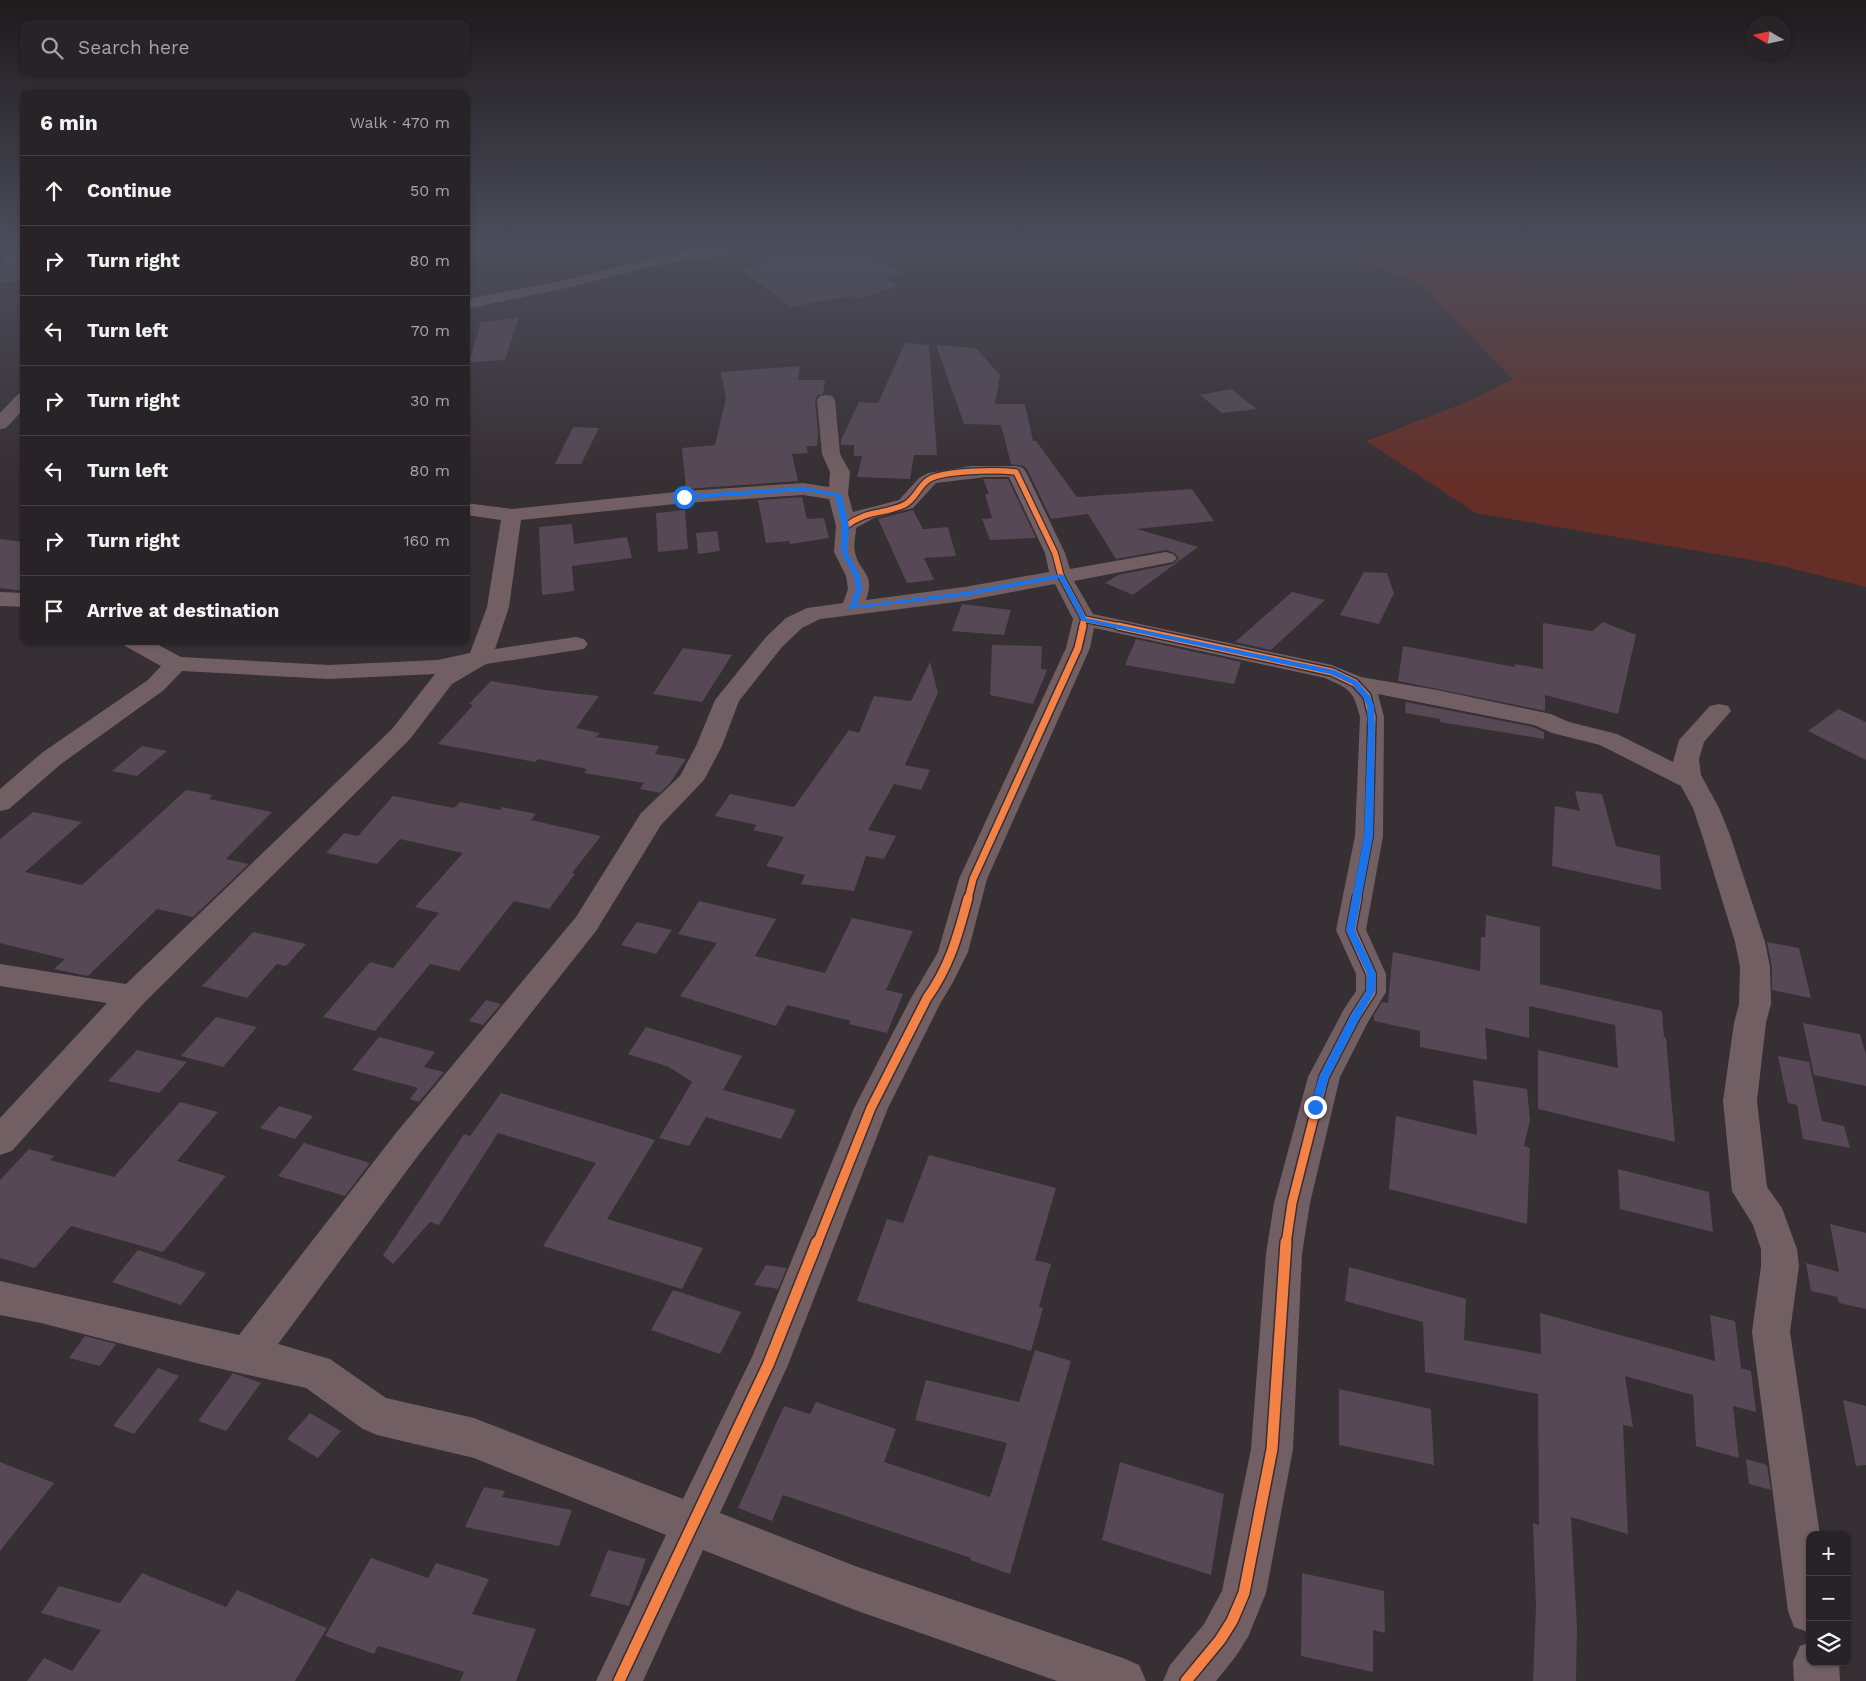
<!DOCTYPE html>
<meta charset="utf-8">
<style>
body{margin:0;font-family:"Work Sans",sans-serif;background:#342f32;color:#f1f3f6}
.controls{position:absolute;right:15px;bottom:15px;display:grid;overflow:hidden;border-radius:10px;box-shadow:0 1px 4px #0004}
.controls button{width:45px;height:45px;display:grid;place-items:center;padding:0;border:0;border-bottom:1px solid #444043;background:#282326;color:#f1f3f6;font:25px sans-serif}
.compass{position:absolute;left:1746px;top:15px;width:45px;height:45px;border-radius:50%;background:#282326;box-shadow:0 1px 4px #0004;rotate:279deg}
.stop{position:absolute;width:15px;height:15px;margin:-11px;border:4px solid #1a73e8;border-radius:50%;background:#fff}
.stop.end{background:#1a73e8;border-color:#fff;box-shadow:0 1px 5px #0008}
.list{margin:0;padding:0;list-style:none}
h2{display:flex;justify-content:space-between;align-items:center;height:65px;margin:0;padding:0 20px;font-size:21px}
h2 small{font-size:16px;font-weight:400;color:#a5a4a7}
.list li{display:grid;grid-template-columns:32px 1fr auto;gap:15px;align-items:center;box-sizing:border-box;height:70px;padding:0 20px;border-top:1px solid #444043}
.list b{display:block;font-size:19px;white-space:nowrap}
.list em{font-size:16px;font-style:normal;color:#a5a4a7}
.icon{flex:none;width:28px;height:28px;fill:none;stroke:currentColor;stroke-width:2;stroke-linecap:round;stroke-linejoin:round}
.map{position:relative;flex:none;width:1866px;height:1681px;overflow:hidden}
.search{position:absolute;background:#282326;box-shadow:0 1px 4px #0004;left:20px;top:20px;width:450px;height:55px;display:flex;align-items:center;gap:12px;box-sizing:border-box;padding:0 18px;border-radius:10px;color:#a5a4a7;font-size:19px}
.panel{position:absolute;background:#282326;box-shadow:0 1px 4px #0004;left:20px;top:90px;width:450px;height:555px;border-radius:10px}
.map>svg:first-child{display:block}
.green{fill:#652f28}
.building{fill:#564855}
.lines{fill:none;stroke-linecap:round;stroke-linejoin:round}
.minor{fill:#725f63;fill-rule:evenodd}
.cycleway-far3-casing{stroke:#392c33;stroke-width:8}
.cycleway-far2-casing{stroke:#392c33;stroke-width:10}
.cycleway-far1-casing{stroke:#392c33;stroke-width:12}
.cycleway-casing{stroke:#392c33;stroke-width:14}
.cycleway-far3{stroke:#f48246;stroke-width:5.5}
.cycleway-far2{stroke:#f48246;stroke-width:7}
.cycleway-far1{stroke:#f48246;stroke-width:9}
.cycleway{stroke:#f48246;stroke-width:11}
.route{fill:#1a73e8}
</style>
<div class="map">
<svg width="1866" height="1681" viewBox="0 0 1866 1681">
<rect width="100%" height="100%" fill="#362f33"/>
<path class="green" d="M1328,245H1866V587L1769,563L1476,513L1366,441L1467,402L1513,379L1420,285Z"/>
<path class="building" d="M10,245H24V281L0,283V269Z
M820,245L853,251L905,272L884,279L900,285L859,299L850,296L791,307L743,271L781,251L799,255Z
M519,317L505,360L469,362L481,322Z
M905,343L929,345L937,455H914L910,479L857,477L862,456H854V445H841V440L859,402L878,403Z
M936,345L976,348L1000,375L995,404H1025L1033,441H1036L1077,497L1192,489L1214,521L1137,529L1198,547L1133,595L1105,583L1118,575L1173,564L1179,558L1174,553L1166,550L1116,559L1088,514L1051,519L1028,471L1024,466L1011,464L1001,425L964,424Z
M800,366L798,380H825L823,394L818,395L815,400L818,433L817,446H806L808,453L792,454L798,481L686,489L682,448L715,445L726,398L721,372Z
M1231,389L1257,409L1222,413L1200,395Z
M573,427L599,428L581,464H555Z
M983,479H1008L1036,538L990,540L982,519L992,518L985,494H989Z
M802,497L807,519L824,518L829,538L790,544L789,541L766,543L758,500Z
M685,510L688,549L658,552L656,513Z
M913,510L923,529L948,527L956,556L924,558L934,580L907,583L878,519Z
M572,524L574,544L627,537L632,558L572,566L574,591L542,595L539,527Z
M717,531L720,551L698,554L696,533Z
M0,539L24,542V591L0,588Z
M1364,572L1387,573L1394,593L1379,624L1340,615Z
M1292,592L1325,600L1271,650L1235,642Z
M962,604L1011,610L1004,635L952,631Z
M1603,622L1636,635L1618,714L1545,695V711L1398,681L1403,646L1515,667V664L1543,669V623L1592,631Z
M1136,639L1241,662L1234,684L1125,665Z
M992,645L1042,646L1041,669L1047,670L1033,704L990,695Z
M683,648L732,655L702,702L653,694Z
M930,662L938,693L905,765L930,770L921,790L894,784L868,830L896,836L884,859L866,856L854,891L801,884L805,875L766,866L784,837L753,830L757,825L715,816L730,794L794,807L849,730L859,733L874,696L911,701Z
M491,681L545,690L599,696L576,728L600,733L596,737L659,746L655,754L686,759L670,783L660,793L640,789L644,783L584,773L587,769L538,759L535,762L438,744L473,705L469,704Z
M1406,702L1533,727L1544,732V739L1440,722V719L1405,713Z
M1838,709L1866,722V760L1808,731Z
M142,746L167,751L137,776L112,771Z
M186,790L213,795L209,799L272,812L226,859L249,864L193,917L157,909L88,976L54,969L65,959L0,943V839L33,812L82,822L25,872L82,885Z
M1575,791L1602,794L1616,846L1660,856L1661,890L1552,866L1555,806L1580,811Z
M393,796L454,808L460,802L500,810L502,807L536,814L531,820L601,836L572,873L575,874L549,909L514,901L459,971L430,964L375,1031L323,1017L370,962L393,968L439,913L415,907L463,853L400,839L377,864L326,853L344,833L358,836Z
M699,901L776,919L755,956L825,973L852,918L913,931L886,990L903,994L887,1033L849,1024L851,1021L787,1005L776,1026L680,996L717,943L678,934Z
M1486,915L1540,927V984L1662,1011L1664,1037L1666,1038L1675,1142L1538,1109V1050L1618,1068L1615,1025L1529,1006V1038L1485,1028L1487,1060L1420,1047V1031L1374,1021V1015L1382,1002L1388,1003L1393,952L1480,971L1481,937H1485Z
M637,922L672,930L656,954L621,945Z
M253,932L306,944L286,966L277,964L247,998L202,986Z
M1767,942L1799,948L1811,998L1772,990V967Z
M486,1000L501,1004L483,1025L469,1021Z
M216,1017L257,1027L223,1067L181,1056Z
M1803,1023L1860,1034L1866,1055V1086L1814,1075Z
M646,1027L742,1056L723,1090L796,1110L781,1139L706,1117L689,1146L659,1138L692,1082L669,1067L628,1054Z
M379,1037L435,1052L424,1067L444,1072L419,1102L410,1099L418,1088L352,1070Z
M137,1050L187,1062L159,1093L108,1081Z
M1778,1056L1809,1062L1822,1121L1844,1126L1850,1148L1803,1139L1797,1105L1788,1103Z
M1473,1080L1527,1089L1530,1120L1524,1146L1530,1148L1527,1224L1389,1189L1396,1116L1477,1135Z
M501,1093L655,1140L607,1219L703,1248L682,1289L543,1246L596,1163L498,1133L439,1225L430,1222L393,1264L383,1255L464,1134L470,1136Z
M180,1102L218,1112L177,1161L226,1176L163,1252L71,1226L35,1268L0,1258V1180L29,1149L54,1156L50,1160L114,1177Z
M279,1106L313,1116L295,1139L260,1128Z
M304,1143L370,1163L345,1196L278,1176Z
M929,1155L1056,1188L1035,1260L1051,1264L1039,1307L1043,1308L1031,1351L857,1301L887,1219L903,1223Z
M1618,1169L1709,1192L1713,1232L1620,1209Z
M1830,1224L1866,1233V1309L1839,1303L1837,1297L1811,1291L1806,1263L1839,1272Z
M138,1250L206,1273L181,1305L112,1282Z
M766,1265L787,1268L778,1289L754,1285Z
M1349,1267L1466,1299L1464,1340L1541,1354L1540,1313L1715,1361L1710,1315L1735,1321L1741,1368L1751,1371L1756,1412L1733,1406L1739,1458L1696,1446L1693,1395L1625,1376L1633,1427L1623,1425L1628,1534L1571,1517L1577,1627L1576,1681H1533L1536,1607L1533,1523L1539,1525L1538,1394L1425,1372L1423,1322L1345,1301Z
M673,1290L741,1312L720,1354L651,1330Z
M85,1336L116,1344L100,1366L69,1358Z
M1035,1350L1071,1361L1010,1574L970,1560L971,1558L783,1495L772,1521L738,1508L784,1406L810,1414L816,1402L896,1429L884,1462L990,1497L1007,1443L915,1420L926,1380L1019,1402Z
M158,1368L179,1376L134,1434L113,1426Z
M233,1373L261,1383L226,1431L198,1421Z
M1339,1389L1431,1409L1434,1465L1339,1445Z
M1843,1400L1866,1406V1465L1856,1466Z
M310,1413L341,1431L318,1458L287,1439Z
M1746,1459L1767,1465L1771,1490L1749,1484Z
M0,1462L54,1483L0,1551Z
M1120,1462L1224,1494L1211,1575L1102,1540Z
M484,1487L505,1491L502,1497L572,1510L559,1546L465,1527Z
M608,1550L646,1559L629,1606L590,1596Z
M371,1558L428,1578L436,1563L489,1579L472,1614L536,1629L516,1681H460L464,1672L378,1646L374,1654L325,1636Z
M142,1573L226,1607L237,1590L327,1628L295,1681H27L44,1658L72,1671L101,1630L41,1613L59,1586L120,1603Z
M1302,1573L1384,1591L1385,1633L1373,1630V1672L1301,1656Z"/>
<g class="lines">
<path class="minor" d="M729,245H755L753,248L715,257L662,264L566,288L466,309V299L566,280L662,256Z
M24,393V409L6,428L0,429V413L18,394Z
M826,395L832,396L835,400L840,454L850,472L848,494L853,512L899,500L919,478L928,473L971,466H1016L1023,468L1026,472L1065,553L1070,569L1166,552L1173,554L1177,558L1173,562L1074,581L1093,614L1332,665L1361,677L1437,690L1551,714L1569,722L1617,734L1673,762L1679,740L1710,706L1719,704L1728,706L1731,711L1704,742L1699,759L1701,775L1719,808L1730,835L1765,942L1770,967L1771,1004L1766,1023L1757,1101L1767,1187L1782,1208L1797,1249L1799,1266L1790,1332L1820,1535H1810V1633L1794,1627L1788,1611L1752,1332L1761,1266V1249L1753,1225L1732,1191L1723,1101L1734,1023L1739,1004L1740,967L1735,942L1702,835L1693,808L1681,786L1600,745L1552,733L1534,725L1378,694L1384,717L1383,836L1366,930L1386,974V992L1368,1022L1340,1077L1310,1203L1302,1254L1293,1449L1266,1593L1248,1637L1236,1656L1216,1681H1163L1170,1665L1204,1624L1222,1591L1251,1449L1266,1254L1274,1203L1308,1077L1344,1009L1356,991V974L1336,930L1355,836L1360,717C1353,689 1349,689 1325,678L1094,628L1090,648L987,879L968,952L952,984L940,1004L888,1108L788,1365L720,1513L855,1566L1123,1658L1139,1665L1146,1681H1057L855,1610L703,1550L643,1681H596L666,1535L474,1458L377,1435L363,1429L306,1388L200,1364L41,1323L0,1315V1281L239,1335L396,1133L576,917L641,813L680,776L696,746L715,700L766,637L786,618L807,608L843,603L848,589L846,576L834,552L836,526L829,499L803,495L685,503L521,520L509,607L495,649L576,637L584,639L588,644L584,649L486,664L452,684L410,739L143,1004L12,1151L0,1155V1118L107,1003L0,986V964L126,984L392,729L435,674L329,679L182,671L164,690L61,764L9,809L0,811V789L43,752L148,680L161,666L125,646L122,641H151L181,657L329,665L438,660L470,653L487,607L501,520L466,515V503L512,509L685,491L803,483L829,487L830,472L822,454L817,400L820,396ZM986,477H1009L1045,553L1049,572L964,587L866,600C876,572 859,573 855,552C853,545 856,535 856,528L874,518L913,508L936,483ZM1055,584L1073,619L1066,648L959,879L938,952L911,998L854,1108L752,1357L683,1499L474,1418L386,1398L330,1359L278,1344L420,1153L596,931L661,825L704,780L722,746L739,701L782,647L802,628L820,619L964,601Z
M0,592L24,593V607L0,606Z
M1810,1642V1662H1839L1840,1681H1794L1793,1662L1800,1646Z"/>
<defs>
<path id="cycleway-far3" d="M846,526C869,509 882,515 904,505C915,500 918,487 928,480C942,470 998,470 1016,472L1055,553L1061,576L1084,619L1082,627
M1084,619L1124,627"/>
<path id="cycleway-far2" d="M1118,626L1332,672L1355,683L1367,696L1372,717L1369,836L1357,899
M968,899L973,879L1078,648L1083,626"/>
<path id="cycleway-far1" d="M817,1244L871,1108L927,998C950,966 958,935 968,898
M1286,1244L1292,1203L1324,1077L1355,1017L1371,992V974L1351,930L1357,898"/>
<path id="cycleway" d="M619,1681L768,1365L817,1242
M1186,1681L1220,1640L1232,1621L1244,1593L1272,1449L1286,1242"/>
</defs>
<use href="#cycleway-far3" class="cycleway-far3-casing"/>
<use href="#cycleway-far2" class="cycleway-far2-casing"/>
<use href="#cycleway-far1" class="cycleway-far1-casing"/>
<use href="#cycleway" class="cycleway-casing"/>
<use href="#cycleway-far3" class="cycleway-far3"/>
<use href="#cycleway-far2" class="cycleway-far2"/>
<use href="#cycleway-far1" class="cycleway-far1"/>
<use href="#cycleway" class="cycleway"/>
</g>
<linearGradient id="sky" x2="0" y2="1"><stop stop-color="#1e1a1c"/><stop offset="0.51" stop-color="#4c4d5b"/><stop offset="1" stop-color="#4c4d5b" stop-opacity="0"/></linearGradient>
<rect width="1866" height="481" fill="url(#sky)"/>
<path class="route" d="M803,487L841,494L849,526L847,552L860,576L862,589L856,606L964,592L1061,574L1064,576L1086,618L1334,670L1357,681L1370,696L1374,706L1375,727L1373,836L1355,930L1376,974L1375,992L1359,1019L1329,1077L1319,1110H1312L1310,1107L1319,1077L1350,1017L1366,992L1367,974L1346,930L1364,836L1368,727L1367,706L1363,697L1352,684L1330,674L1082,621L1059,578L964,596L849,609L856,589L854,576L841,552L842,526L835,496L803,491L684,499L682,497L684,495Z"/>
</svg>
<div class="controls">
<button>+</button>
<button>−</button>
<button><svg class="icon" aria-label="layers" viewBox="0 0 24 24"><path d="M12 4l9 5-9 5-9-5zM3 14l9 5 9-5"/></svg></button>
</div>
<svg class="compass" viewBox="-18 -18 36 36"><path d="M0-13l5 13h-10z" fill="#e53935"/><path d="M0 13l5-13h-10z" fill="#a5a4a7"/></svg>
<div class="stop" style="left:684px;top:497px"></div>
<div class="stop end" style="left:1315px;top:1107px"></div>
<div class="search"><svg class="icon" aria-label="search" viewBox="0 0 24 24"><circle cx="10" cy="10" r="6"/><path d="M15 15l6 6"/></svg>Search here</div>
<section class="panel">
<h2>6 min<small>Walk · 470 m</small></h2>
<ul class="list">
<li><svg class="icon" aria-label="ahead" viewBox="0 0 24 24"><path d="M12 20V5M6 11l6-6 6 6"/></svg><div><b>Continue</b></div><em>50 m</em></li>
<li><svg class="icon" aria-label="right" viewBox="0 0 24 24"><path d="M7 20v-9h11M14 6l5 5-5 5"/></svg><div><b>Turn right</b></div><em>80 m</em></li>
<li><svg class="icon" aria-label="left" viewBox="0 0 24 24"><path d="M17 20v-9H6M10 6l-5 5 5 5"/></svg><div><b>Turn left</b></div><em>70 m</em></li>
<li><svg class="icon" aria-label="right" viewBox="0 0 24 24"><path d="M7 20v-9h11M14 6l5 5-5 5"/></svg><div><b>Turn right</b></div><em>30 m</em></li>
<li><svg class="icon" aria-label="left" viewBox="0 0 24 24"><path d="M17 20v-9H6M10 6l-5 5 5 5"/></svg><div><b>Turn left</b></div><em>80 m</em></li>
<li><svg class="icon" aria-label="right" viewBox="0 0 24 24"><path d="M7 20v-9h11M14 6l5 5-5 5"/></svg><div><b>Turn right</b></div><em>160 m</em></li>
<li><svg class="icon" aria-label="arrive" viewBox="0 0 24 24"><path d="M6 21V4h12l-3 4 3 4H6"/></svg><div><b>Arrive at destination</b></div></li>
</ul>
</section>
</div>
